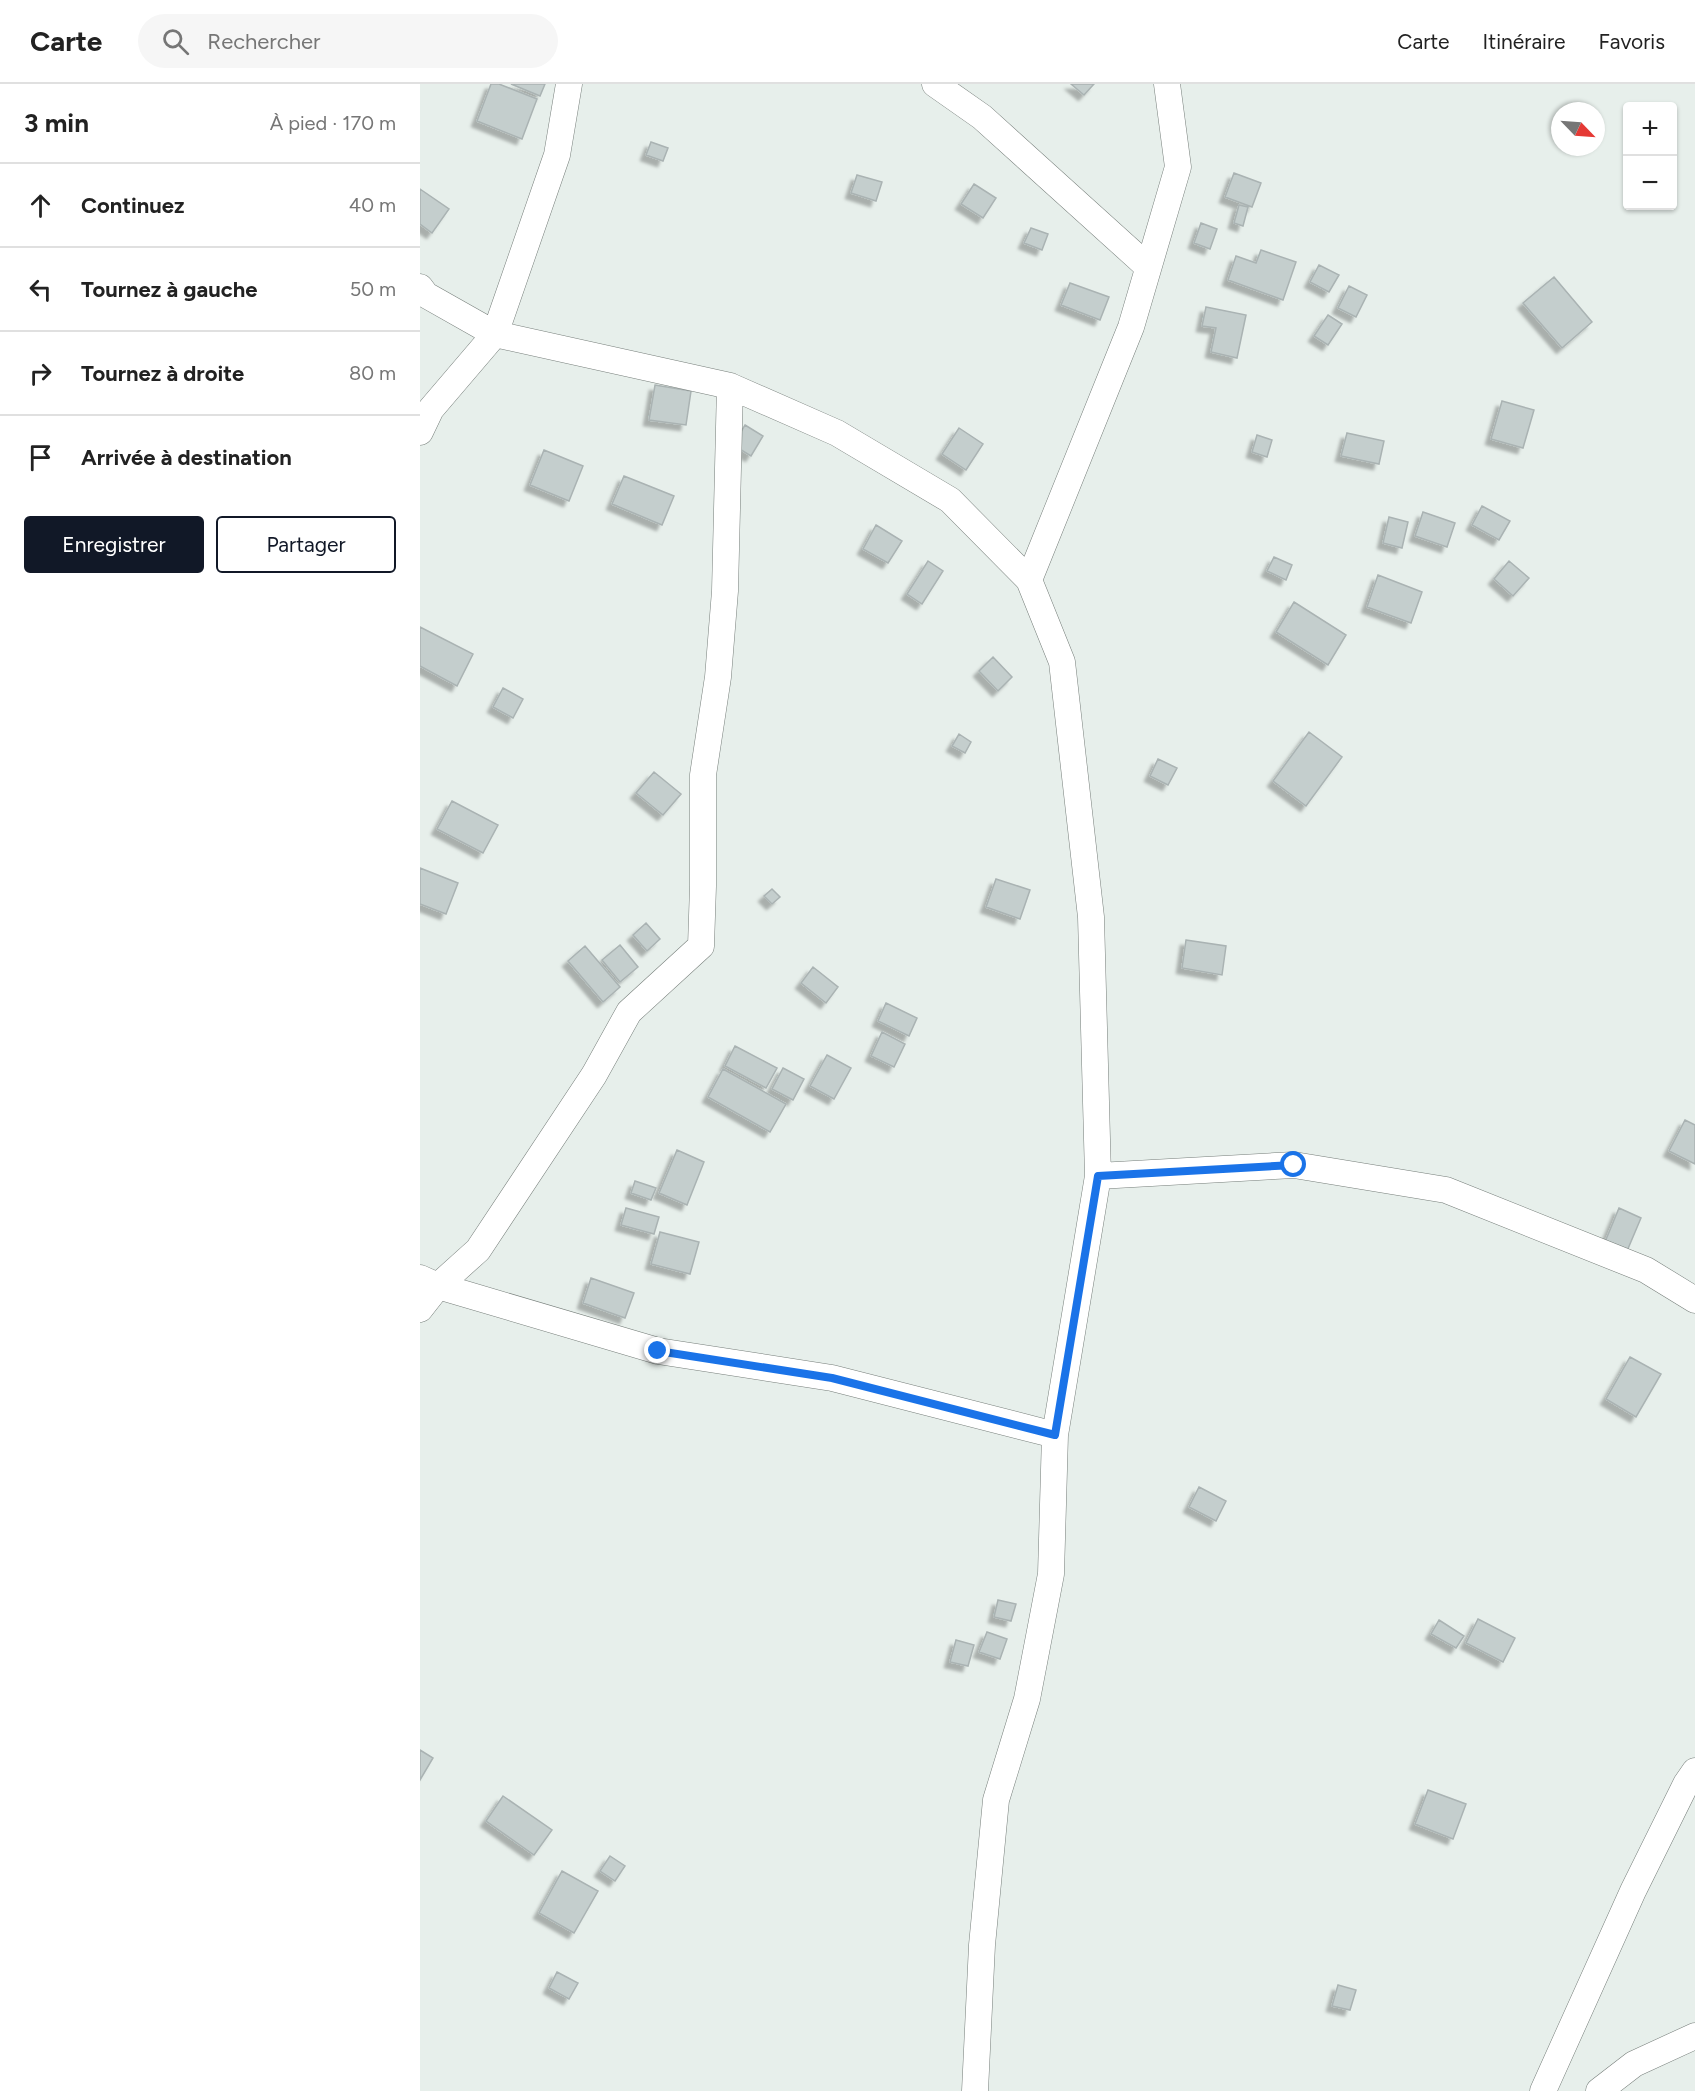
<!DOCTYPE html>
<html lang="fr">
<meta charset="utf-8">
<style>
body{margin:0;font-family:Figtree,sans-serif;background:#f6f6f6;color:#222}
.controls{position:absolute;right:18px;top:18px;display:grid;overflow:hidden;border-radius:6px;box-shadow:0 2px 4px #0004}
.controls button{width:54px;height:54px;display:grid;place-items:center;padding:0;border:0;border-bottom:2px solid #e0e0e0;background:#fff;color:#222;font:30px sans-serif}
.compass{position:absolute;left:1131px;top:18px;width:54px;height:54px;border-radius:50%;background:#fff;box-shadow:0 2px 4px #0004;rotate:115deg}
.stop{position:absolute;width:18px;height:18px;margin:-14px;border:4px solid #1a73e8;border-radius:50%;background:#fff}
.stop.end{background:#1a73e8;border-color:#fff;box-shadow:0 2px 6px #0008}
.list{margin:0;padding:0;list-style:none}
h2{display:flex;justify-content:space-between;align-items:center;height:78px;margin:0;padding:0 24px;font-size:26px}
h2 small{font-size:20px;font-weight:400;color:#767676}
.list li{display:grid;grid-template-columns:39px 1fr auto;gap:18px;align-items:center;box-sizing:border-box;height:84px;padding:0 24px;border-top:2px solid #e0e0e0}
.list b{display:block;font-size:22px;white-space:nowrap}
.list em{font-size:20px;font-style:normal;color:#767676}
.actions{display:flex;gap:12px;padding:18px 24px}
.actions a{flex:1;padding:14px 0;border:2px solid #111827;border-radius:6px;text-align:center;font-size:21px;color:#111827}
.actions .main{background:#111827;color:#fff}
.icon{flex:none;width:33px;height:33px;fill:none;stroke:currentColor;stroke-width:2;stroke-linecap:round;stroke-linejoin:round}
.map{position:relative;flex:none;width:1275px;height:2007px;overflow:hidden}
header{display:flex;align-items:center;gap:36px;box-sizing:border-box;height:84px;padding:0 30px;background:#fff;border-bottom:2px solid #e0e0e0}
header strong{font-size:28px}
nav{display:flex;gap:33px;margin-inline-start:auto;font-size:21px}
.search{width:420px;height:54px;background:#f6f6f6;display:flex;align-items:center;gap:15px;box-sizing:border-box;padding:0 21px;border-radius:33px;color:#767676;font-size:22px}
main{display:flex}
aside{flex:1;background:#fff}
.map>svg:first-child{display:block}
.building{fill:#c4cecd;stroke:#aab3b3;stroke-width:1.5;filter:url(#shadow)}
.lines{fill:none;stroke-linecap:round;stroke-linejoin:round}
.minor-casing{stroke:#767e7a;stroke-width:27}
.minor{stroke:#fff;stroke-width:26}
.route{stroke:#1a73e8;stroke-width:8}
</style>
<header>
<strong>Carte</strong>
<div class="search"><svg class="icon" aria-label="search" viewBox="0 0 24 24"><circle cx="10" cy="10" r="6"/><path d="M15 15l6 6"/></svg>Rechercher</div>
<nav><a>Carte</a><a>Itinéraire</a><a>Favoris</a></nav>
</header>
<main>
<aside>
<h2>3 min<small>À pied · 170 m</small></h2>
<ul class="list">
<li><svg class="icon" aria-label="ahead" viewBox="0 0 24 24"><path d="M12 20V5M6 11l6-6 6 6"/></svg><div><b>Continuez</b></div><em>40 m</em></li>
<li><svg class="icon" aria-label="left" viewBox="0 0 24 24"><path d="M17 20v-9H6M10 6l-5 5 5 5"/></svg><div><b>Tournez à gauche</b></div><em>50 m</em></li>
<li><svg class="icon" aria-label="right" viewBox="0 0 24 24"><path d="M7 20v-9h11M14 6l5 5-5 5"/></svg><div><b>Tournez à droite</b></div><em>80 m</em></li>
<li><svg class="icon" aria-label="arrive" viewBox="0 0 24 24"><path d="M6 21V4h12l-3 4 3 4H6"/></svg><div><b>Arrivée à destination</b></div></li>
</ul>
<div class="actions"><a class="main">Enregistrer</a><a>Partager</a></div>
</aside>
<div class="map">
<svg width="1275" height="2007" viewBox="0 0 1275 2007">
<defs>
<filter id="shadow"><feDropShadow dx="-5.5" dy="5.5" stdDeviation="1.5" flood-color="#0004"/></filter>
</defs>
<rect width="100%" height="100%" fill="#e7efeb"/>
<path class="building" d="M71,0H79L117,15L102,55L57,37Z
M91,0H125L120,12Z
M651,0H674L664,11Z
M231,58L248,64L243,77L226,71Z
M814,89L841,99L832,123L805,113Z
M437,91L462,98L456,117L431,109Z
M554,100L576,114L563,134L541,120Z
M0,105L29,125L12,149L0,140Z
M819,121L828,123L823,142L814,139Z
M781,139L797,145L790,165L774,159Z
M611,144L628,150L622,166L604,159Z
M841,166L876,178L863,216L808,196L816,172L836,179Z
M899,181L919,191L909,208L890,198Z
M1134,193L1172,238L1142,264L1103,219Z
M650,199L689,213L680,236L641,221Z
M929,202L947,211L936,233L918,224Z
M786,223L826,231L817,274L791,268L796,244L782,242Z
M908,231L922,240L908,261L894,252Z
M235,301L271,307L266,341L229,336Z
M1082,317L1114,326L1103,364L1071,355Z
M325,341L343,352L331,372L313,361Z
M539,344L563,360L546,386L522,370Z
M927,349L964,357L959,380L921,372Z
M837,351L852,356L847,373L832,368Z
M124,366L163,382L149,417L110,401Z
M204,392L254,412L242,441L192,420Z
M1062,422L1090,437L1079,456L1052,441Z
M1003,428L1035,439L1027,463L995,452Z
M969,433L988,438L982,464L963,459Z
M456,441L482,457L468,479L443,465Z
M854,473L872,481L866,496L847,487Z
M508,477L523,487L502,520L487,510Z
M1089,477L1109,494L1093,512L1074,495Z
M958,491L1002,508L991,539L947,523Z
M874,518L926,551L908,581L856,548Z
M0,543L53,570L37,602L0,582Z
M573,573L592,593L578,607L559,587Z
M83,604L103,615L93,634L73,623Z
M889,648L922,673L886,722L853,697Z
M539,650L551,658L545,669L532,662Z
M738,675L757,684L748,701L730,692Z
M234,688L261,710L243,731L216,709Z
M32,717L78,741L63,769L17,745Z
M0,784L38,799L26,830L0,820Z
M576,795L610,806L600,835L566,823Z
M352,805L360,813L352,820L344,812Z
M226,839L240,855L227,867L213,851Z
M766,856L806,862L802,891L762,884Z
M200,861L218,883L200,898L182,876Z
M165,862L200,903L183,918L148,877Z
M393,883L418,903L406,919L381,899Z
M466,919L497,934L489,952L458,937Z
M462,948L485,960L474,983L451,972Z
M315,962L357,984L346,1004L305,982Z
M407,971L431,984L414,1015L390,1002Z
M363,984L384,995L373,1016L352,1005Z
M303,985L366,1020L350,1048L288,1013Z
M1265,1036L1275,1041V1080L1249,1067Z
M257,1066L284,1078L267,1121L239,1109Z
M215,1097L236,1104L231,1116L211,1109Z
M206,1124L239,1133L234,1150L201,1141Z
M1199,1124L1221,1134L1207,1167L1185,1158Z
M240,1148L279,1158L270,1190L231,1180Z
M171,1194L214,1209L205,1234L163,1219Z
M1210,1273L1241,1290L1216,1333L1186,1315Z
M779,1403L806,1417L796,1437L769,1423Z
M578,1516L596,1520L591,1537L574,1533Z
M1058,1535L1095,1554L1083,1578L1046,1559Z
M1019,1536L1044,1552L1036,1564L1011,1550Z
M567,1548L587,1555L580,1575L559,1568Z
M536,1556L554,1561L548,1582L530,1578Z
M0,1666L13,1674L0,1696Z
M1008,1706L1046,1720L1033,1755L995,1740Z
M83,1712L132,1746L114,1771L66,1737Z
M190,1772L205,1782L195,1797L180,1787Z
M142,1787L178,1807L154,1849L119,1829Z
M137,1888L158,1899L149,1915L129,1904Z
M918,1901L936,1906L930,1926L912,1922Z"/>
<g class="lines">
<defs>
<path id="minor" d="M515,0L562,33L728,183
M0,203L6,211L75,250L310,302L417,349L530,416L609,496L642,578L671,833L678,1092L635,1351L631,1490L607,1615L576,1716L562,1861L555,2007
M0,348L11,325L75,250L137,71L149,0
M609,496L711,243L758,83L747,0
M678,1092L874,1081L1026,1106L1226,1186L1275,1216
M0,1194L18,1202L238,1267L412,1294L635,1351
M0,1225L18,1202L58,1166L174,991L209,928L281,862L283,802V691L298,593L305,507L310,302
M1123,2007L1213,1807L1266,1700L1275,1687
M1179,2007L1214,1980L1275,1952"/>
</defs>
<use href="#minor" class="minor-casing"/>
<use href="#minor" class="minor"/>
</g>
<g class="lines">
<path class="route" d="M238,1267L412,1294L635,1351L678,1092L874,1081"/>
</g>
</svg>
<div class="controls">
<button>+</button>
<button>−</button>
</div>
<svg class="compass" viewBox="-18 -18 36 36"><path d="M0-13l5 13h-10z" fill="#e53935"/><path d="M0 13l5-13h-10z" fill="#767676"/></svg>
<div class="stop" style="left:874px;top:1081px"></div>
<div class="stop end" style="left:238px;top:1267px"></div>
</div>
</main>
